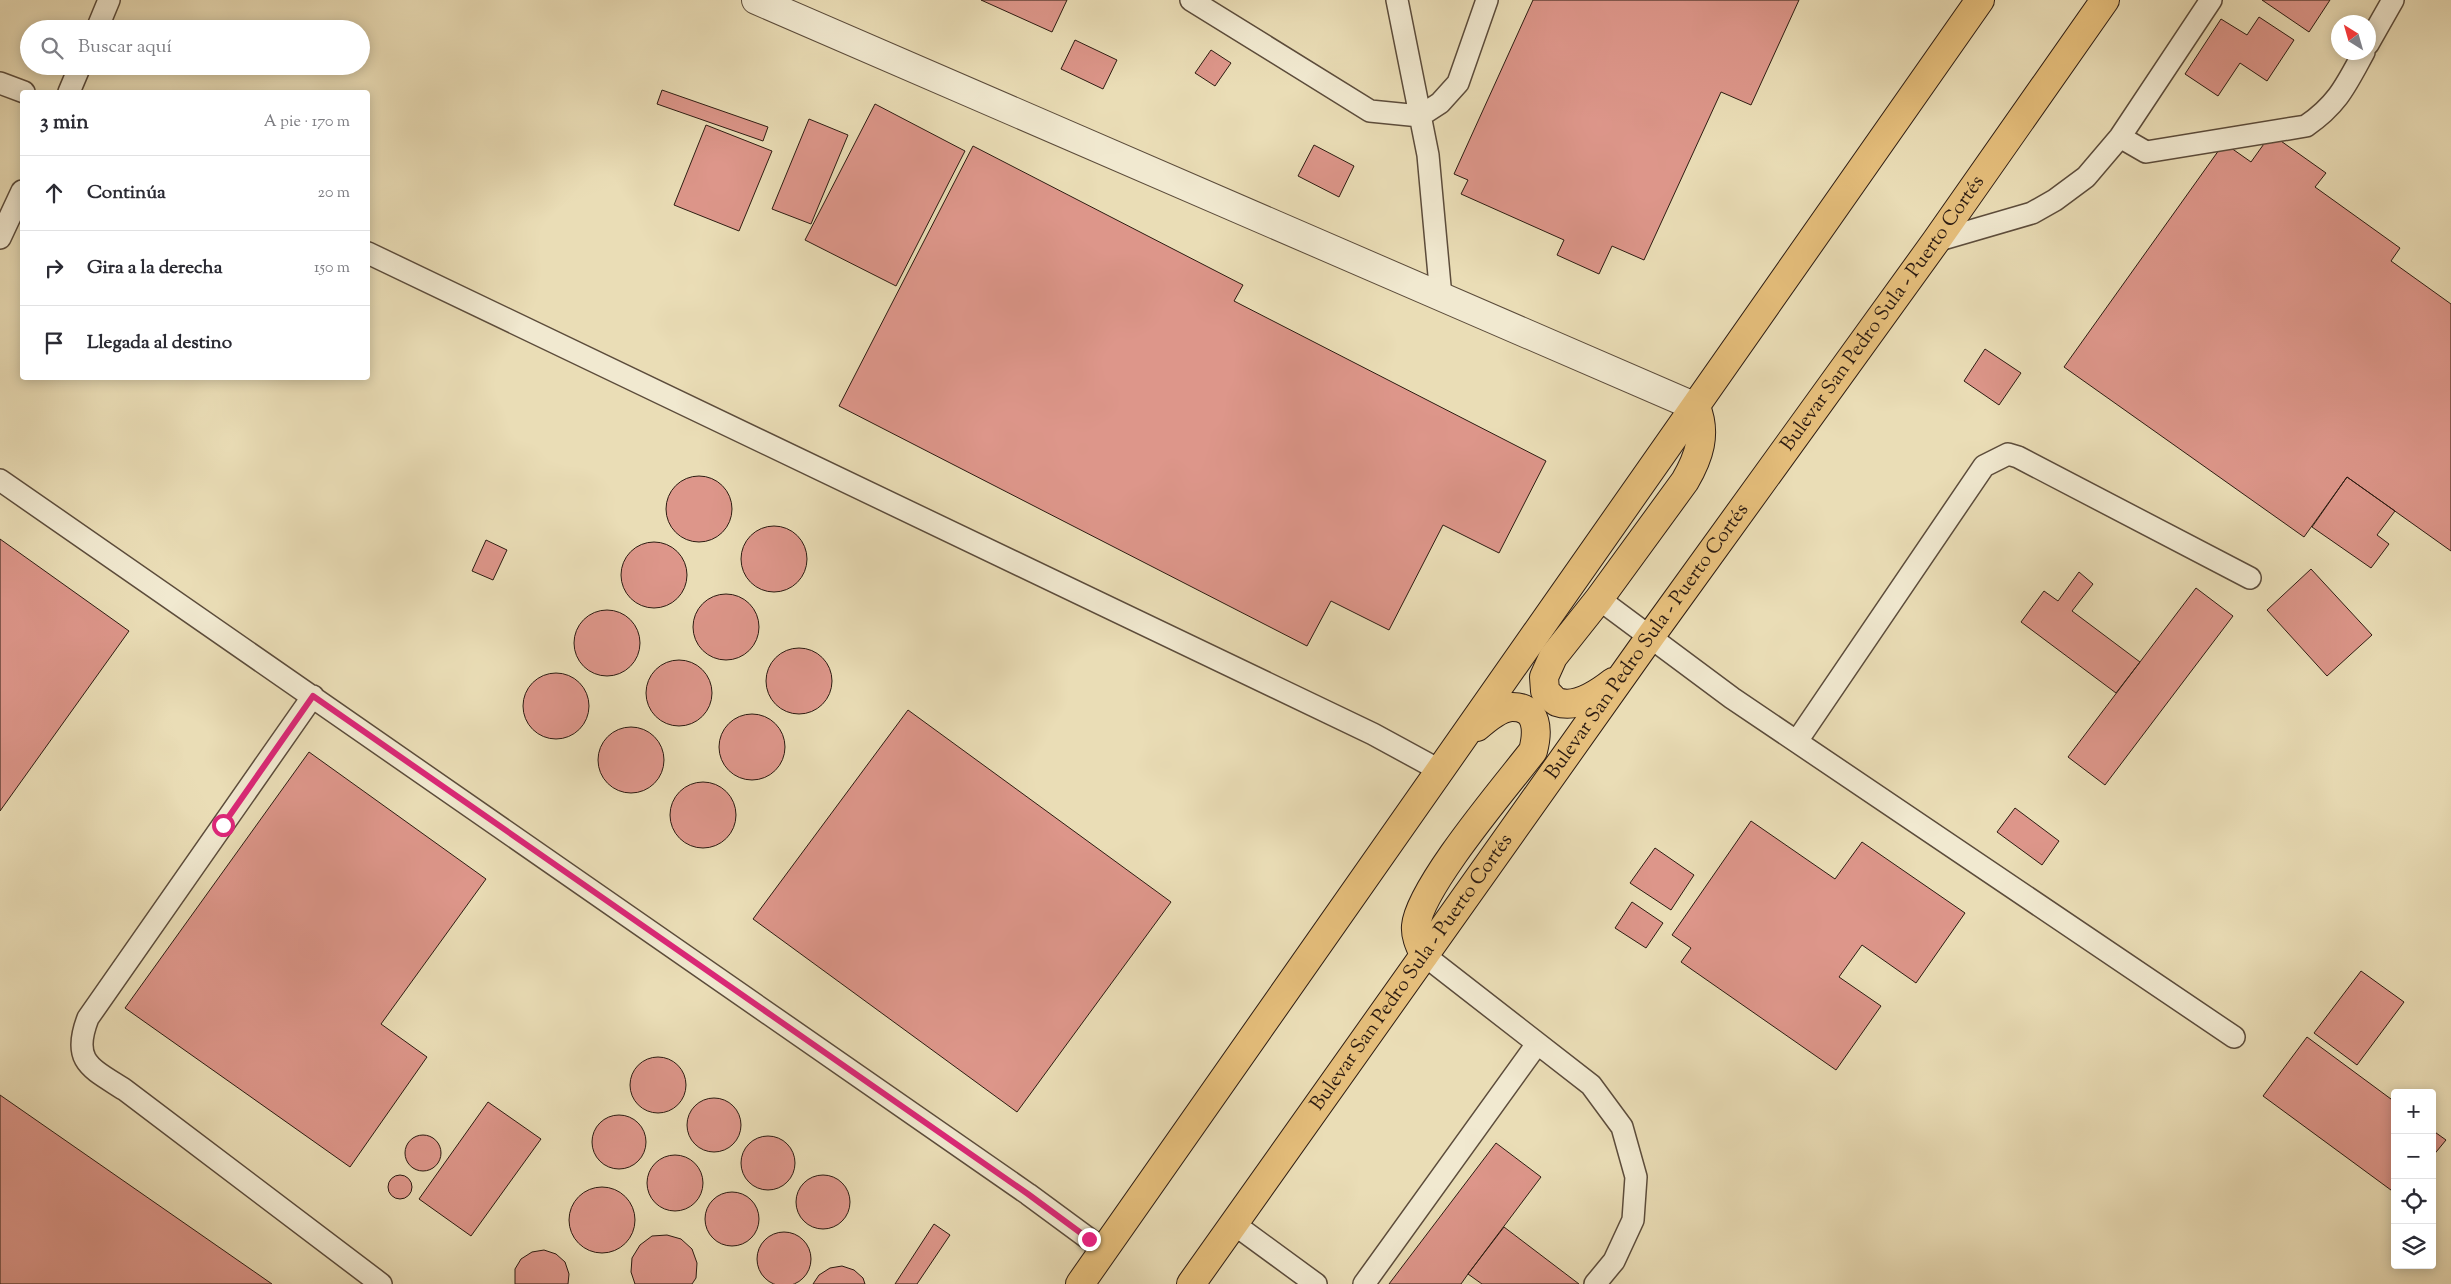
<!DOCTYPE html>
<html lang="es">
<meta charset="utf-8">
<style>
body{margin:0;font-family:"Sorts Mill Goudy",serif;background:#f2f2f3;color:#2b2b33}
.controls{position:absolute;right:15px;bottom:15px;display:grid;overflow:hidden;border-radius:5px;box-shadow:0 2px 12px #0003}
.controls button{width:45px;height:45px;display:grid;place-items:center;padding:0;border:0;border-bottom:1px solid #e1e1e2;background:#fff;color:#2b2b33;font:25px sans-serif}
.compass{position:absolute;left:2331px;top:15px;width:45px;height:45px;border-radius:50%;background:#fff;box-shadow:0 2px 12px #0003;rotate:323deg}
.stop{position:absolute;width:15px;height:15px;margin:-11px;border:4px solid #db2777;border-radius:50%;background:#fff}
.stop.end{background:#db2777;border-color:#fff;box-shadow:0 1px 5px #0008}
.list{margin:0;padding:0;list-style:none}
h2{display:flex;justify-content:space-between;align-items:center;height:65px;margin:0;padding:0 20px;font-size:21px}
h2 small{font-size:16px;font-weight:400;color:#7c7c81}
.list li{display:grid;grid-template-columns:32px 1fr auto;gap:15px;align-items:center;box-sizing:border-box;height:75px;padding:0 20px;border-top:1px solid #e1e1e2}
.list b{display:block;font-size:19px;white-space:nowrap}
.list em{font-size:16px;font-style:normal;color:#7c7c81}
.icon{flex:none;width:28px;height:28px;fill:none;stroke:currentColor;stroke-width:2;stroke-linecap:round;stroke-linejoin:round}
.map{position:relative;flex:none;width:2451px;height:1284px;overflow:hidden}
.search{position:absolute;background:#fff;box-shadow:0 2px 12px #0003;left:20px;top:20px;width:350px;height:55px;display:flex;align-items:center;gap:12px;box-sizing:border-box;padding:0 18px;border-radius:28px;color:#7c7c81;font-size:19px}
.panel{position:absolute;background:#fff;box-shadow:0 2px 12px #0003;left:20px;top:90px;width:350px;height:290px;border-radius:5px}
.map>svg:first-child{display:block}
.building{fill:#dd968a;stroke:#2d1c12}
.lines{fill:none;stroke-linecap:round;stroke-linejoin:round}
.lane-casing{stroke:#5c4c3b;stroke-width:24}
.street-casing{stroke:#5c4c3b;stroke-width:30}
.highway-casing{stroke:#2d1c12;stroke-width:30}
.lane{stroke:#f1e9d0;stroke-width:21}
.street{stroke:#f1e9d0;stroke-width:28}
.highway{stroke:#e5be7b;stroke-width:28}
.route{stroke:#db2777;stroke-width:6}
.labels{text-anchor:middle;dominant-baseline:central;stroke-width:5;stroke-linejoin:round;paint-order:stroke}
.street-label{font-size:20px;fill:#2d1c12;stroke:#f1e9d0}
</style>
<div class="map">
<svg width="2451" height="1284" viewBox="0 0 2451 1284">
<rect width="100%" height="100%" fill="#eaddb6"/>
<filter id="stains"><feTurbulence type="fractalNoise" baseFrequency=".004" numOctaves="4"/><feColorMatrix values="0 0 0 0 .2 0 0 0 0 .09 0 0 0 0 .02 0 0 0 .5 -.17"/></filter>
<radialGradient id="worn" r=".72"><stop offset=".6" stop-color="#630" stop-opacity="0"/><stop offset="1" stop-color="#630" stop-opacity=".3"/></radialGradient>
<path class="building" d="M981,0H1067L1052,32Z
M1533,0H1799L1751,105L1721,92L1644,260L1612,246L1599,274L1557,255L1564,240L1461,194L1468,180L1454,174Z
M2262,0H2330L2309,32Z
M2259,17L2294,40L2267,81L2240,63L2218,96L2185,74L2221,19L2247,35Z
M1075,40L1117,60L1103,89L1061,69Z
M1211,50L1231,63L1215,86L1195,73Z
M662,90L768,127L763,141L657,104Z
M875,104L965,151L896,286L805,240Z
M809,119L848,135L811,224L772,209Z
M706,125L772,151L739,231L674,205Z
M2271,134L2326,173L2315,187L2400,248L2391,261L2451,304V551L2347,477L2304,537L2064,367L2224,143L2251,162Z
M1314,145L1354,166L1339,197L1298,176Z
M973,146L1243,285L1234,301L1546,461L1499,553L1443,525L1389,630L1331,601L1307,646L839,406Z
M1985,349L2021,373L1999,405L1964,381Z
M666 509a33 33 0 1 1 66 0a33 33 0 1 1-66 0Z
M2347,477L2395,511L2377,535L2389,544L2371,568L2312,527Z
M741 559a33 33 0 1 1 66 0a33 33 0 1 1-66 0Z
M0,539L129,631L0,811Z
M486,540L507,550L493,580L472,571Z
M621 575a33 33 0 1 1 66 0a33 33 0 1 1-66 0Z
M2311,569L2372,635L2327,676L2267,610Z
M2079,572L2093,584L2072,611L2140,662L2116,693L2021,622L2044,591L2058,601Z
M2196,588L2233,616L2105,785L2068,757Z
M693 627a33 33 0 1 1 66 0a33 33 0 1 1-66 0Z
M574 643a33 33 0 1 1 66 0a33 33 0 1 1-66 0Z
M766 681a33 33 0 1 1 66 0a33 33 0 1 1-66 0Z
M646 693a33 33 0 1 1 66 0a33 33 0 1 1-66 0Z
M523 706a33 33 0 1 1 66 0a33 33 0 1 1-66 0Z
M908,710L1171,902L1017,1112L753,919Z
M719 747a33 33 0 1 1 66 0a33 33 0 1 1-66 0Z
M598 760a33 33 0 1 1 66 0a33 33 0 1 1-66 0Z
M309,752L486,879L381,1024L427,1057L350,1167L125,1008Z
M670 815a33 33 0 1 1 66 0a33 33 0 1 1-66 0Z
M2015,808L2059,841L2042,865L1997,832Z
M1751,821L1835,879L1862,842L1965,913L1916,983L1862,945L1839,977L1881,1006L1836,1070L1681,962L1691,948L1672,935Z
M1655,848L1694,875L1671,910L1630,883Z
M1632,902L1663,923L1646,948L1615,928Z
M2361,971L2404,1002L2357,1065L2314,1033Z
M2307,1037L2395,1102V1193L2263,1096Z
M630 1085a28 28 0 1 1 56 0a28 28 0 1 1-56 0Z
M0,1095L272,1284H0Z
M687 1125a27 27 0 1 1 54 0a27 27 0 1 1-54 0Z
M488,1102L541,1139L471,1236L419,1199Z
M592 1142a27 27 0 1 1 54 0a27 27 0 1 1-54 0Z
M2432,1130L2446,1140L2432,1157Z
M405 1153a18 18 0 1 1 36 0a18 18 0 1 1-36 0Z
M741 1163a27 27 0 1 1 54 0a27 27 0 1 1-54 0Z
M1496,1143L1541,1177L1468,1274L1461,1284H1389Z
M647 1183a28 28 0 1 1 56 0a28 28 0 1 1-56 0Z
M796 1202a27 27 0 1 1 54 0a27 27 0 1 1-54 0Z
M388 1187a12 12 0 1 1 24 0a12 12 0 1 1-24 0Z
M569 1220a33 33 0 1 1 66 0a33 33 0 1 1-66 0Z
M705 1219a27 27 0 1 1 54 0a27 27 0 1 1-54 0Z
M934,1224L950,1235L917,1284H895Z
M1504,1227L1579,1284H1482L1468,1274Z
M757 1259a27 27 0 1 1 54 0a27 27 0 1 1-54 0Z
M667,1235L681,1239L692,1249L697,1263L696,1278L692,1284H635L631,1272L632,1258L640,1245L652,1236Z
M544,1250L556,1254L565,1262L569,1274L568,1284H515V1269L521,1259L532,1252Z
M842,1266L854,1270L863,1278L865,1284H813L819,1275L830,1268Z"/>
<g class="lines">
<defs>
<path id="lane" d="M1191,0L1370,111L1420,116L1440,103L1458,83L1487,0
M1397,0L1428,155L1441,297
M97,29L109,0
M2368,44L2393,0
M0,83L24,92
M69,92L80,66
M2120,137L2146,152L2306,126C2338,104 2346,85 2364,52
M0,238L22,191
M1936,241L2032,213L2055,200L2086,177L2120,137L2211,0
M368,253L1373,734L1441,771
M0,480L1028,1194L1104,1250
M1599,599L1732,698L2234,1037
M313,696L88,1018C71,1062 91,1068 125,1090L381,1284
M1797,741L1984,466L2008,454L2018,457L2250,578
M1424,955L1591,1085L1622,1127L1636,1177L1633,1220L1614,1261L1595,1284
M1234,1224L1316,1284
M1364,1284L1537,1044"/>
<path id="street" d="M756,0L1696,407"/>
<g id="highway">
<path d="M1613,682C1599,693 1577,709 1557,702C1553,700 1549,694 1545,691L1544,677L1553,657L1599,599L1685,481C1699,457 1707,434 1696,407"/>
<path d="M1424,955C1420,946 1415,936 1416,926C1419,888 1506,786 1533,751C1538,732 1539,706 1511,707C1499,708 1485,720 1477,727"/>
<path d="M1080,1284L1980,0"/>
<path id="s1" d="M1191,1284L1650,637L1936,241L2105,0"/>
</g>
</defs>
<use href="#lane" class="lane-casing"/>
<use href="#street" class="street-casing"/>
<use href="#highway" class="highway-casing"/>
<use href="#lane" class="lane"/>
<use href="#street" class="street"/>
<use href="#highway" class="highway"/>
</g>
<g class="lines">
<path class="route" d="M223,825L313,696L1028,1194L1089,1239"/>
</g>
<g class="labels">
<g class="street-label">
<text stroke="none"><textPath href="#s1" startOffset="1192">Bulevar San Pedro Sula - Puerto Cortés</textPath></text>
<text stroke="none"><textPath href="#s1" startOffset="788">Bulevar San Pedro Sula - Puerto Cortés</textPath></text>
<text stroke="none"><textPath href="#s1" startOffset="382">Bulevar San Pedro Sula - Puerto Cortés</textPath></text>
</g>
</g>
<rect width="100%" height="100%" filter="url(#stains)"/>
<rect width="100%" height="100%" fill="url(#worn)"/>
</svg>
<div class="controls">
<button>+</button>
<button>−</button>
<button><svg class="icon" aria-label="locate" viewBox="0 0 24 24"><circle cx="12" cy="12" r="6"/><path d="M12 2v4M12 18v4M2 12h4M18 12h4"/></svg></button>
<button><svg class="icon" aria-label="layers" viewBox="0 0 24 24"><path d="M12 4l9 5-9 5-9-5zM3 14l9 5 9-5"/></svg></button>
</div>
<svg class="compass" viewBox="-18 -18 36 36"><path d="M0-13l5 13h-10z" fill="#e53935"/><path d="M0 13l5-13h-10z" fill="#7c7c81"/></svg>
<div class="stop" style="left:223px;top:825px"></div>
<div class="stop end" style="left:1089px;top:1239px"></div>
<div class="search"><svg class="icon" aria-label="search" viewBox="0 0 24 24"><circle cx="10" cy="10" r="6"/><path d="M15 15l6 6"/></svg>Buscar aquí</div>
<section class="panel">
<h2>3 min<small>A pie · 170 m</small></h2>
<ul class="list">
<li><svg class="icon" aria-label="ahead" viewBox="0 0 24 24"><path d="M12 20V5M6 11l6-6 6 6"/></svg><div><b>Continúa</b></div><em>20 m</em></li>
<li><svg class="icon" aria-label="right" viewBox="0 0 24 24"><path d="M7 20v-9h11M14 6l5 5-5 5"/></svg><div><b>Gira a la derecha</b></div><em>150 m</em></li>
<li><svg class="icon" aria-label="arrive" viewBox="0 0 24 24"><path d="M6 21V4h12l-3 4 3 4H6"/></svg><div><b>Llegada al destino</b></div></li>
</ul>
</section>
</div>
